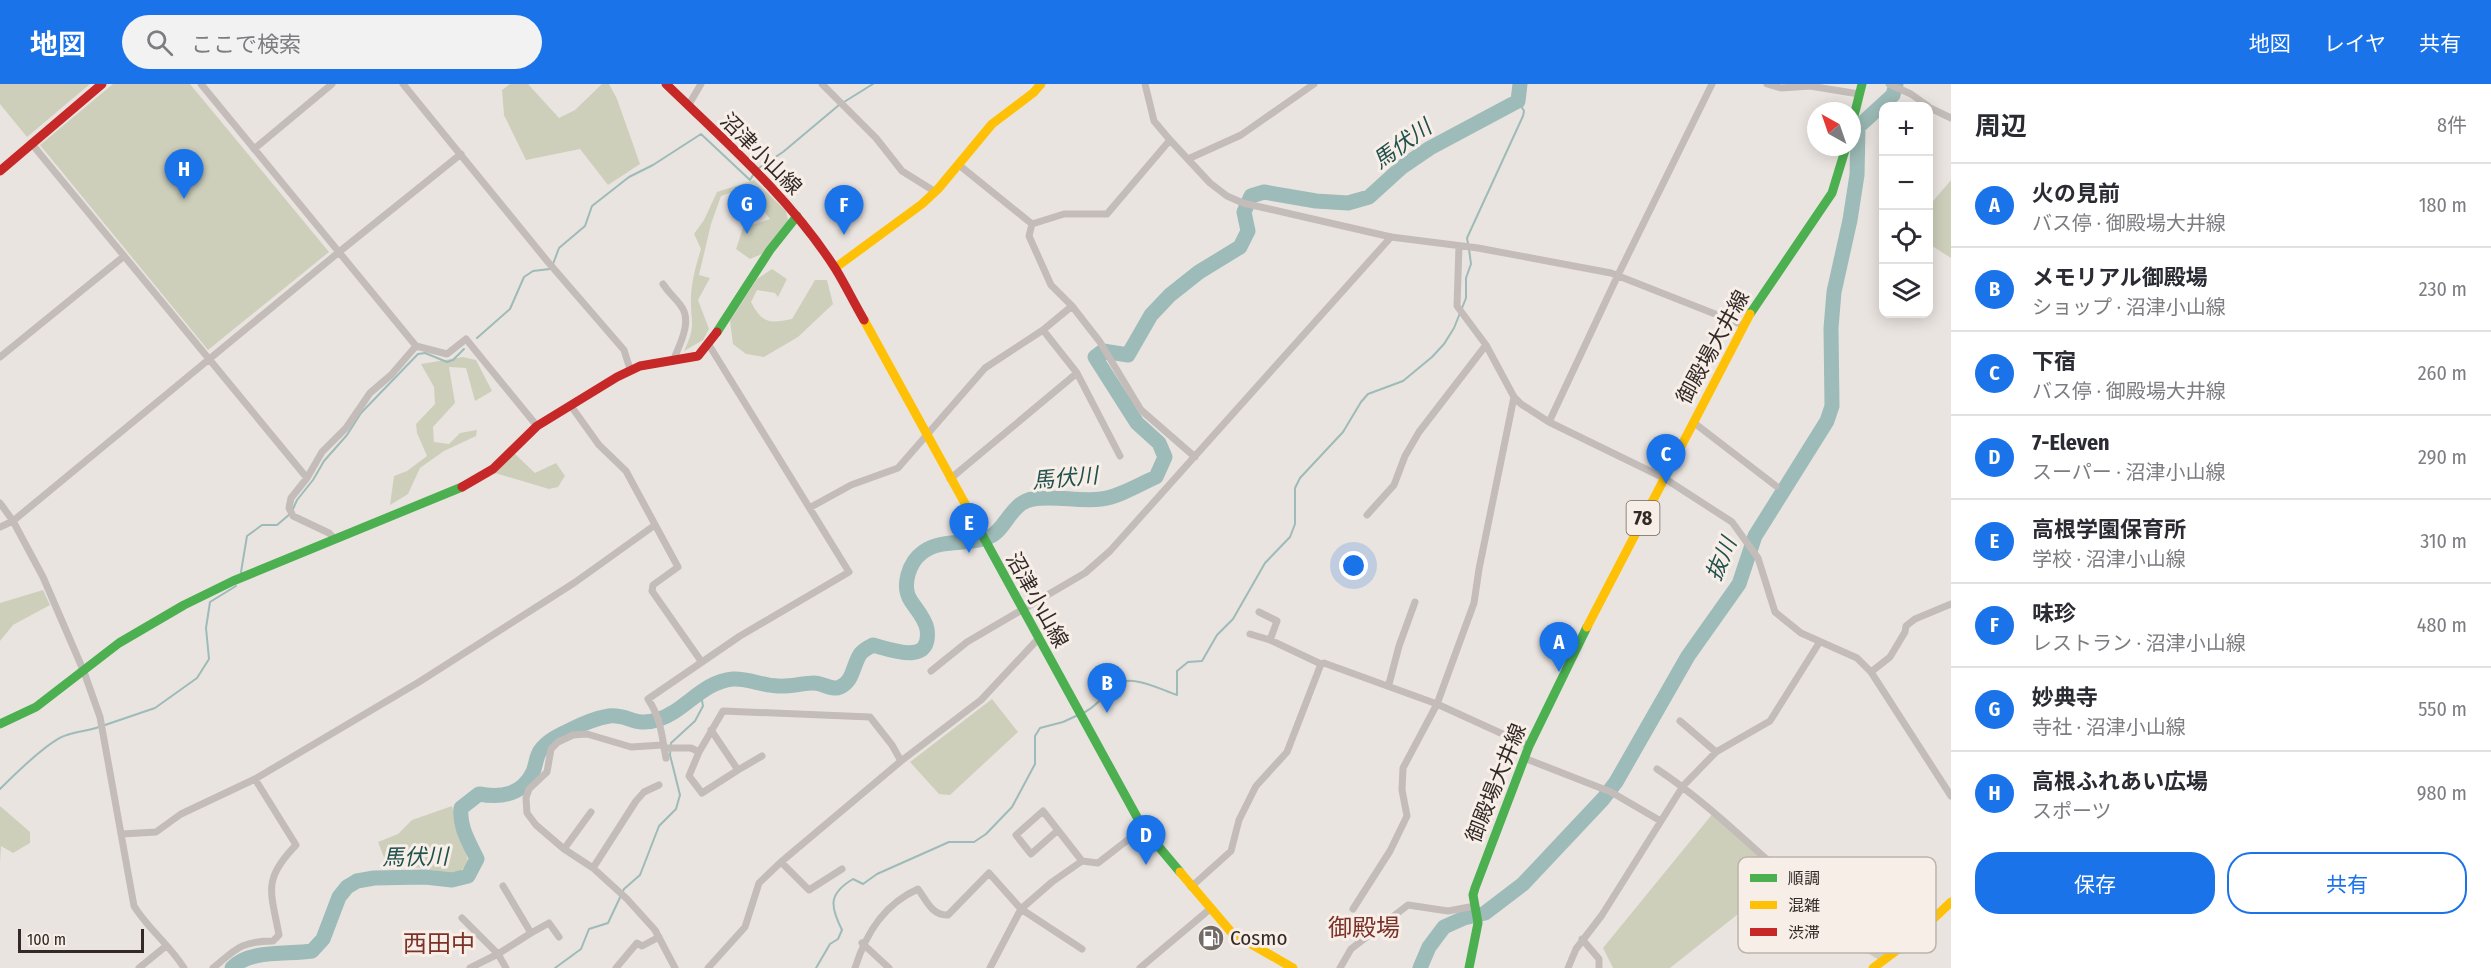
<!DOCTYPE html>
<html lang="ja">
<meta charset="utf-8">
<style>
body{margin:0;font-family:"Fira Sans Condensed","Noto Sans JP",sans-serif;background:#f2f2f3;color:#2b2b33}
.controls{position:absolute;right:18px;top:18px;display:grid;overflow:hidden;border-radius:12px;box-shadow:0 3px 15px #0003}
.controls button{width:54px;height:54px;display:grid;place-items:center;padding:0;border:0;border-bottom:2px solid #e1e1e2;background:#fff;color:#2b2b33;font:30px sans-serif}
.compass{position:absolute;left:1807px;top:18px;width:54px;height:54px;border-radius:50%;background:#fff;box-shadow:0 3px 15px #0003;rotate:320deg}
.scale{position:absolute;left:18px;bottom:15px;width:126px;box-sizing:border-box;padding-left:6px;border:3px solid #332a27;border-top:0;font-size:16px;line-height:21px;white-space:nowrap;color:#332a27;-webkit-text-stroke:4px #f7eee7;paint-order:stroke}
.you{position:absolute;left:1354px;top:482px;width:21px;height:21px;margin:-15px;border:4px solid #fff;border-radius:50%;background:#1a73e8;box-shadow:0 0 0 9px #1a73e833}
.badge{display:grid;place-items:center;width:39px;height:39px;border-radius:50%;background:#1a73e8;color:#fff;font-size:20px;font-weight:700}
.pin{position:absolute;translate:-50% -50px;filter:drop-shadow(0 2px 3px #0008)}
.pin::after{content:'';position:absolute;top:32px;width:21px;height:18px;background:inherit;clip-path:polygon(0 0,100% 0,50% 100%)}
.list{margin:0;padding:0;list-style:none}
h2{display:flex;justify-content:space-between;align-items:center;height:78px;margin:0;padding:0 24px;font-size:26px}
h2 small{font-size:20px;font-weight:400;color:#7c7c81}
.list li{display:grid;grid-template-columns:39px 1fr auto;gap:18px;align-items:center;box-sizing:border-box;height:84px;padding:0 24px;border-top:2px solid #e1e1e2}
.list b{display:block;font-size:22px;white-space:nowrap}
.list p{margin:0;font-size:20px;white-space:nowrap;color:#7c7c81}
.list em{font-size:20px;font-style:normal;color:#7c7c81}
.actions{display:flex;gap:12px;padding:18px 24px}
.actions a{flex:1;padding:14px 0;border:2px solid #1a73e8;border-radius:24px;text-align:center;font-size:21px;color:#1a73e8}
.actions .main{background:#1a73e8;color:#fff}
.icon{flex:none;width:33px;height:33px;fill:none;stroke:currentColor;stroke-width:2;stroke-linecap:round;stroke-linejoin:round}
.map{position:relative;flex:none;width:1951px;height:884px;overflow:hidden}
header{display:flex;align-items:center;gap:36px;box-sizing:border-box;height:84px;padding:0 30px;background:#1a73e8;color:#fff}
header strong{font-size:28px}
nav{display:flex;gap:33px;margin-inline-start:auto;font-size:21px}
.search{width:420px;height:54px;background:#f2f2f3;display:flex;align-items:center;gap:15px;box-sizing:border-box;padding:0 21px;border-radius:33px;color:#7c7c81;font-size:22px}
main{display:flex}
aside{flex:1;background:#fff}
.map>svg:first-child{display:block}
.green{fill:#cdcfbb}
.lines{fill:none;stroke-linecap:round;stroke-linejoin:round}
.stream{stroke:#9dbbb8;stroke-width:2}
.river{stroke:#9dbbb8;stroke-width:15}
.street{stroke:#c3bcb9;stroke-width:7}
.fast{stroke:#4caf50;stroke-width:9}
.slow{stroke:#ffc107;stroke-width:9}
.jam{stroke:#c62828;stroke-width:9}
.labels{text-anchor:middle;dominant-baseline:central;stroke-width:6;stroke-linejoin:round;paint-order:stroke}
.shield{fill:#f7eee7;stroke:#6e6561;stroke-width:1.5}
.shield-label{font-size:20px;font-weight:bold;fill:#332a27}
.street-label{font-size:21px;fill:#332a27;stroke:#f7eee7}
.poi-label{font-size:21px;fill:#332a27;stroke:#f7eee7;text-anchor:start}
.water-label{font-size:22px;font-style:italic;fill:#21514f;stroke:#f7eee7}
.quarter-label{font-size:24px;fill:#7b3228;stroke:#f7eee7}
.key{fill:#f7eee7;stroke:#bcb3ad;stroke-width:1.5}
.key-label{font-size:16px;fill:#332a27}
</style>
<header>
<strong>地図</strong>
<div class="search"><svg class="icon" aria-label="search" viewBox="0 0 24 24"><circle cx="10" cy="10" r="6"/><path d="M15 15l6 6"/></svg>ここで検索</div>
<nav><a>地図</a><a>レイヤ</a><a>共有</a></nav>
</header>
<main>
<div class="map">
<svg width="1951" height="884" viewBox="0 0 1951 884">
<rect width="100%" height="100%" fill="#eae4e0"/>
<path class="green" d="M0,0H90L27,53L0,20Z
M113,0H190L329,168L208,266L40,61Z
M510,0H528L559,34L575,26L602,0H609L617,15L640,80L608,101L580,65L526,76L504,31L502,6Z
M754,96L786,127L788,136L762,170L750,175L736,165L743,144L770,135L749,108L741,105L721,112L711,140L699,191L710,194L698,216L709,245L703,256L684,267C697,240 690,239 691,212C692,195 696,181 701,165L694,150L704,136L717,108Z
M1951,96V174L1929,160L1928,123Z
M772,185L787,195L778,213L775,209L757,206L751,218C762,239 769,240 792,235L815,196H827L833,220L798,253L764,273L746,270L733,260L730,237L757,195Z
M463,273L476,276L492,307L475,317L466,284L449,283L455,319L433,343L434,358L449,360L460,349L477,346L476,352L444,367L420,384L408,410L390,421L394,392L407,387L427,372L417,349L416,340L435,320L434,303L421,280Z
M514,369L535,389L556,379L565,392L558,403L549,405L495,389Z
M43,506L50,521L13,541L0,557V519Z
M992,615L1018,648L950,711L939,710L910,678Z
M0,722L30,748V759L13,769L1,762L0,779Z
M452,722L469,780L455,791L422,784L387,781L378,758L398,750L412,736Z
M1714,728L1786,792L1670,884H1613L1603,864Z
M1905,801L1937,825L1879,876L1866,868L1862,835Z"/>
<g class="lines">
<path class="stream" d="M844,18L873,0
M756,86L783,68L839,21
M1468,160L1467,154L1523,32L1524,27L1518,17
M553,180L559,164L585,142L592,122L629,93L653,81L701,50L750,96L753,91
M477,254L510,225L524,193L533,187L550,185
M293,425L297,416L313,396L324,377L347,351L361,329L418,270L425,269L447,278L453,276L464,265
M241,488L247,452L262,441H277L290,430
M1085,628C1096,622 1101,615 1110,606C1127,586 1156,604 1177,611V587L1188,578L1202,577L1217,551L1233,535L1265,479L1290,453L1295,440V404L1300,394L1343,348L1361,318L1368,310L1403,297L1432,273L1444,260L1454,244L1466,214V194L1471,180L1469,165
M105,641L155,624L197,594L209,575L206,544L210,518L236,502
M0,705C13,692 51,655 67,651C78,647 88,647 99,643
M555,884L581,865L589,845L608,839L624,805L640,791L659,742L676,725L680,711L670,671L671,659L695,637L703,622L700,606
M816,884L830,860L838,855L842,846C830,822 828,810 853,795L863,800L877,790L949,758H974L986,750L1012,723L1035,680V652L1040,644L1063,638L1076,632"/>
<path class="river" d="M232,884C250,865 288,871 312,867L323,855L339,813L347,803L357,797L374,794L425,793L452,796L468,792L477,775C469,758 459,743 461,724L479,710C501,714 522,711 533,688C536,681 536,673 540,667C547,657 559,651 570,646C580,641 597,634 609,632C629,630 634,643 657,636C686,627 701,598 733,595C748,594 763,602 778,602C790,603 802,599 814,599C823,599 832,607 840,603C854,597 853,579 861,569C864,566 869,563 873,561C892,566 932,582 927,545C925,534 916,525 911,517C901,502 909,478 923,468C942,454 969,462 989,453C1005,447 1011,418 1033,415C1055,411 1079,418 1101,415C1119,413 1140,400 1156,393L1165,373L1159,359L1137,339L1095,273L1103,267L1128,271L1151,231L1170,211L1199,188L1240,163L1248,147L1244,128L1251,112L1264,108L1316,117L1348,119L1369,113L1402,83L1430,64L1518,17L1520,0
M1420,884L1429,863L1444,843L1464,834L1485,829L1523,800L1603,715L1616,698L1688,572L1739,500L1755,452L1827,337L1832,322L1831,244L1834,208L1850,136L1857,91L1858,43L1893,11L1896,0"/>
<path class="street" d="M201,0L416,262
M403,0L548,178L624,266L630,285
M822,0L876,54L902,87L934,107
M1145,0L1154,37L1170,56L1210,99L1227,112L1243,119L1391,153L1478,164L1611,189L1743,241
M1767,0L1781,4L1810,2L1859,10
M1889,0L1911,10L1928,22
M688,22L701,0
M1928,23L1951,34
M31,59L307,394
M254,65L332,0
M1188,75L1241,51L1314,0
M959,81L1032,140
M1032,140L1029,152L1051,201L1072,222L1100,258L1141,326L1195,373
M1032,140L1064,130H1107L1170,56
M1459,162L1457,222L1486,261L1514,313L1521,320L1549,338L1664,394L1732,438L1758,474L1775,528L1801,549L1857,574L1871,588L1951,712
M663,200C670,211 675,213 681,222C693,237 679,262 673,277
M1043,246L1077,289L1120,372
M0,273L123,173
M571,322L599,361L626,387L678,483L653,501L652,507L701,577
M1549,338L1618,191L1712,0
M1693,338L1776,402
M950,395L1077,289
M0,419L13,437L43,493L84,588L100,633L134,822C148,845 170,861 184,884
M811,423L851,401L898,384L985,284L1043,246L1072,222
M1367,431L1394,401L1405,372L1419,348L1486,261
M0,443L13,437L339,168L461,70
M335,455L329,449L293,432L289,424L291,414L307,394L322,368L346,344L370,309L391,291L416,262L447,270L466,255L537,342
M1259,528L1277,537L1270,556
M1250,550L1270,556L1321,580
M931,587L967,558L1085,489L1110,467L1391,153
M1871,588L1890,573L1905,548L1906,542L1915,535L1951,520
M1389,600L1399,562L1415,518
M1680,637L1716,668
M711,646L738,686L762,672
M662,661L631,663L587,650L573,651L558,658L551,665L547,688L529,705L526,714L527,729L536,741L564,765L593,784L627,815L655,846L675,884
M664,664H691L699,668
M666,674C661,649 662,637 648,615L740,552L849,488L709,261
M1524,674L1611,708L1659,736
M1657,685C1705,717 1745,757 1789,795
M738,686L702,709L689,692L699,668L723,627L870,633L892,661L901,677
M1057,747L1031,770L1016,751L1043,727L1082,777
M122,750L156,748L181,730L255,695L419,598L574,499L655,441
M564,765L591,728
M781,778L809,806L842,785
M593,784L636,717L644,708L659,701
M1191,803L1231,767L1239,736L1256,702L1287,668L1321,580L1324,579L1437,620L1529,662
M1353,825L1390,767L1407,732L1402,706L1403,684L1437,620L1474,519L1479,485L1514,313
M462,834L498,870L506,884
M531,849L549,839L559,853
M1582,855L1599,875V884
M862,859L889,884
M139,884L166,862
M213,884C236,865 241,857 273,857L279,851C271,807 262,796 296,761L255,695
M470,884L498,870L531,849L503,802
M616,884L637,859L642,862L659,853
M708,884L745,843L759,799L781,778L901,677L981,616L1038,555
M855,884C866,849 884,820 918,805C926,816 932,832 948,831L989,789L1021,825L1052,798L1082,777L1098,779L1143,744
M990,884L1021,825L1082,865
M1140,884L1210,825
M1340,884L1351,865L1408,821L1448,827L1475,822
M1568,884L1576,865L1602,831L1683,702L1716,668L1770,637L1819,559"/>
<path class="fast" d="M1852,40L1862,0
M1750,230L1832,109L1846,63
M717,248L770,166L797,132
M979,445L1143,744L1180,788
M0,640L36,623L119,559L184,521L233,497L462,403
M1469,884L1478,839L1473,811L1475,804L1529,662L1587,543"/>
<path class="slow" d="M835,184L922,120L938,105L992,40L1033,9L1041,0
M864,236L979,445
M1587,543L1750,230
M1180,788L1232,849L1293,884
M1873,884L1912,855L1951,818"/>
<path class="jam" d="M666,0C725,57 790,114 835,184C845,200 854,219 864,236
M0,87L102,0
M462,403L493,385L537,342L617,293L640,282L698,272L717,248"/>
</g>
<defs>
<symbol id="fuel-disc" viewBox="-11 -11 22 22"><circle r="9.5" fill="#736b68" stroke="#f7eee7"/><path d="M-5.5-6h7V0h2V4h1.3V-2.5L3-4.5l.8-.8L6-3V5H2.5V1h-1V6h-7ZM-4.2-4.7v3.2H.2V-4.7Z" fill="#fff"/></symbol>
</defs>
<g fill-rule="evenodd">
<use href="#fuel-disc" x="1196" y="839" width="30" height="30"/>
</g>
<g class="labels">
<rect class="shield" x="1626.5" y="417" width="33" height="34" rx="4.5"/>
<g class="shield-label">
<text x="1643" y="434">78</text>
</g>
<g class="street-label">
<text transform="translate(761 70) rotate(45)">沼津小山線</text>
<text transform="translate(1713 263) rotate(-61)">御殿場大井線</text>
<text transform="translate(1037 516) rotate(61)">沼津小山線</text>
<text transform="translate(1496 699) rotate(-68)">御殿場大井線</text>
</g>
<g class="poi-label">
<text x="1230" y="854">Cosmo</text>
</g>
<g class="water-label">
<text transform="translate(1402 60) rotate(-36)">馬伏川</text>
<text transform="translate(1065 394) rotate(-5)">馬伏川</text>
<text transform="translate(1721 475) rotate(-67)">抜川</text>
<text transform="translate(415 773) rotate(-1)">馬伏川</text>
</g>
<g class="quarter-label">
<text x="1364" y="844">御殿場</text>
<text x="439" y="860">西田中</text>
</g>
</g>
<rect x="1738" y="773" width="198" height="96" rx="9" class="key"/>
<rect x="1750" y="790" width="27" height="8" fill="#4caf50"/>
<rect x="1750" y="817" width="27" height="8" fill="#ffc107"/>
<rect x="1750" y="844" width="27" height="8" fill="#c62828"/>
<g class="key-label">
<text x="1788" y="800">順調</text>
<text x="1788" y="827">混雑</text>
<text x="1788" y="854">渋滞</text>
</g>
</svg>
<div class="controls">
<button>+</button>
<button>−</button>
<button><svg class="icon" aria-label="locate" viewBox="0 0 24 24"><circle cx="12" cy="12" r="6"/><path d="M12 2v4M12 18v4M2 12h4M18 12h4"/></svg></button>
<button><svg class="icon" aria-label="layers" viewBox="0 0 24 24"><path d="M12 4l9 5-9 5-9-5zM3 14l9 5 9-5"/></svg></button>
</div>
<svg class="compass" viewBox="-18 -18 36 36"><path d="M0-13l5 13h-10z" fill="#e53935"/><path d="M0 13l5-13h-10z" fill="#7c7c81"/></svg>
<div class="scale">100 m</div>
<div class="you"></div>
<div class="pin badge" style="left:1559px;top:588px">A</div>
<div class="pin badge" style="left:1107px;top:629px">B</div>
<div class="pin badge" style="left:1666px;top:400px">C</div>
<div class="pin badge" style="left:1146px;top:781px">D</div>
<div class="pin badge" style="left:969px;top:469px">E</div>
<div class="pin badge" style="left:844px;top:151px">F</div>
<div class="pin badge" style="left:747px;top:150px">G</div>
<div class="pin badge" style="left:184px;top:115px">H</div>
</div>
<aside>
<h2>周辺<small>8件</small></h2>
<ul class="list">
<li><span class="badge">A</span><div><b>火の見前</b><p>バス停 · 御殿場大井線</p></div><em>180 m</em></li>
<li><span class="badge">B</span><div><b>メモリアル御殿場</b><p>ショップ · 沼津小山線</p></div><em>230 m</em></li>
<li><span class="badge">C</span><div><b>下宿</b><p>バス停 · 御殿場大井線</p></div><em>260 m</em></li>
<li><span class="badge">D</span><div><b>7-Eleven</b><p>スーパー · 沼津小山線</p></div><em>290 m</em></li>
<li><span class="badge">E</span><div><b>高根学園保育所</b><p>学校 · 沼津小山線</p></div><em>310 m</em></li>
<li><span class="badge">F</span><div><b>味珍</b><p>レストラン · 沼津小山線</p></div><em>480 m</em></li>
<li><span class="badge">G</span><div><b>妙典寺</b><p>寺社 · 沼津小山線</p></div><em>550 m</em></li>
<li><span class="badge">H</span><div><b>高根ふれあい広場</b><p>スポーツ</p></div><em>980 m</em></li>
</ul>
<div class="actions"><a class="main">保存</a><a>共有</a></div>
</aside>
</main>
